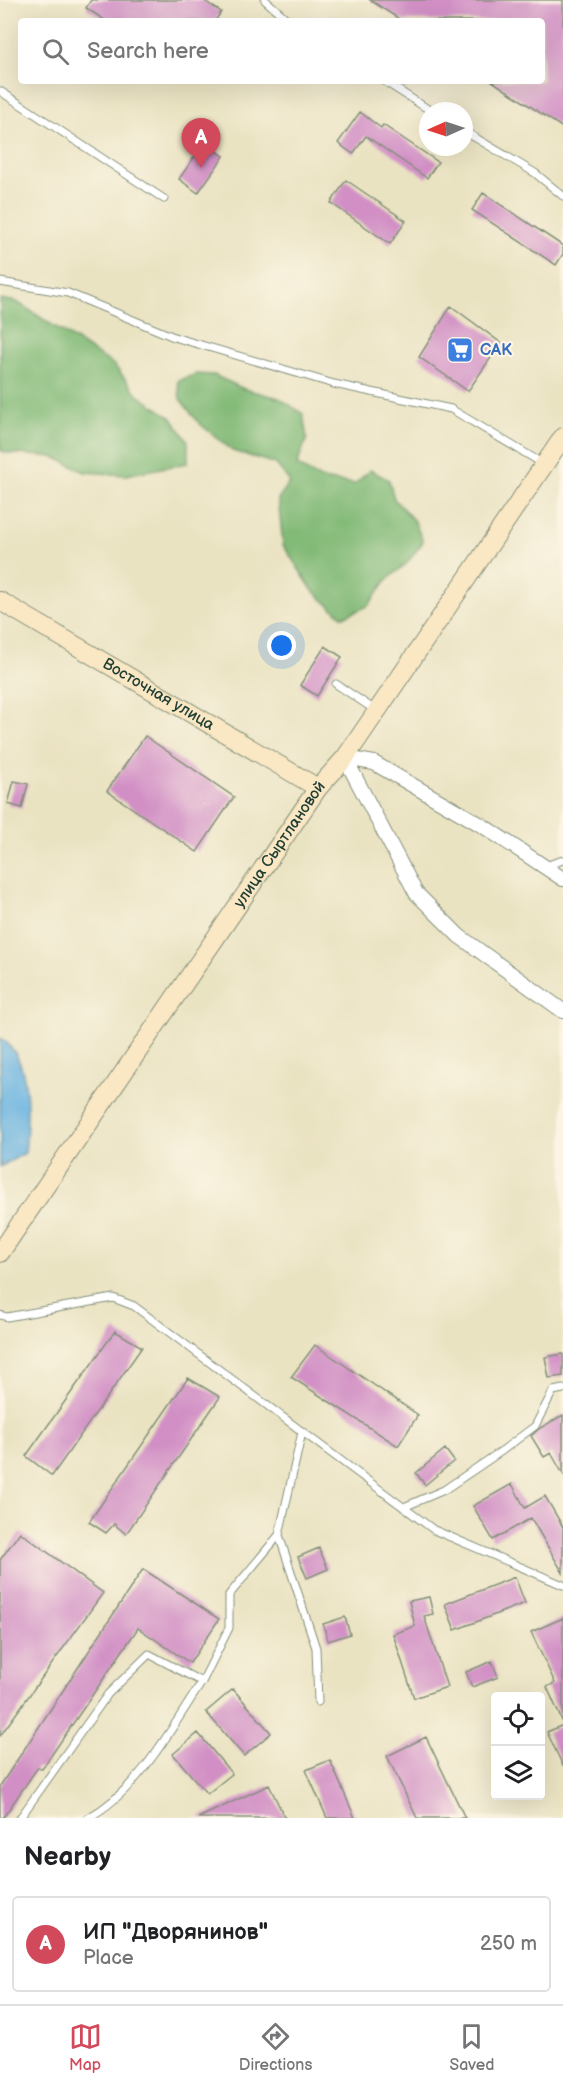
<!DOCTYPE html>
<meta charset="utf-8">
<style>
body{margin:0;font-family:"Balsamiq Sans",sans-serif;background:#f2f2f2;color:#202124}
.controls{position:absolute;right:18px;bottom:18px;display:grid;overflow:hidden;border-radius:6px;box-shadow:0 6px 24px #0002}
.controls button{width:54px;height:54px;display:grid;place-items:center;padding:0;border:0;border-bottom:2px solid #e0e0e0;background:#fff;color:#202124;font:30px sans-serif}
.compass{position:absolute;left:419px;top:102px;width:54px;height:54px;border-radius:50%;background:#fff;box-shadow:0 6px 24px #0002;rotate:267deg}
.you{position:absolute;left:282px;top:646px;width:21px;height:21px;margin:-15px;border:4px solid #fff;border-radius:50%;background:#1a73e8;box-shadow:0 0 0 9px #1a73e833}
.badge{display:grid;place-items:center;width:39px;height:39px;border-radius:50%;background:#d1495b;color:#fff;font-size:20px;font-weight:700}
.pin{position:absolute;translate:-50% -50px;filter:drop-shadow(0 2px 3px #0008)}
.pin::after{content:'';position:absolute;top:32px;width:21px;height:18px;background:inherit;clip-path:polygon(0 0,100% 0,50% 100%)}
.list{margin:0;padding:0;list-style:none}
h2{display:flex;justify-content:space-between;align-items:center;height:78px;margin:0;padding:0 24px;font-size:26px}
h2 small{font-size:20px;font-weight:400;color:#757577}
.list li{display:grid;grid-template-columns:39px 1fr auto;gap:18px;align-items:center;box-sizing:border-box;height:96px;margin:0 12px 12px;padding:0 12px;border:2px solid #e0e0e0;border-radius:6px}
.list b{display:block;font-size:22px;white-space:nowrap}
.list p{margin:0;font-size:20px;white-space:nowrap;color:#757577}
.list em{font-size:20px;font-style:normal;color:#757577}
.icon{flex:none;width:33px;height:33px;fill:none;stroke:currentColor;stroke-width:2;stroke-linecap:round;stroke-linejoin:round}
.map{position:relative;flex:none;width:563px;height:1818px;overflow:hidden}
.search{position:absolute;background:#fff;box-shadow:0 6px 24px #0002;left:18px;right:18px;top:18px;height:66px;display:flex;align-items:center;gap:15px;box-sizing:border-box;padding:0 21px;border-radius:6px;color:#757577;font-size:22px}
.sheet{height:186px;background:#fff}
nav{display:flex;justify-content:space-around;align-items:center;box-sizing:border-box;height:84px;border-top:2px solid #e0e0e0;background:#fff;font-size:16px;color:#757577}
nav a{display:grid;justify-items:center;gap:3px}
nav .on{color:#d1495b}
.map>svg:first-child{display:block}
.forest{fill:#82ba77;stroke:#507c56;stroke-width:1.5}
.water{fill:#68b2e0;stroke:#44788a;stroke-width:1.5}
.building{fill:#d18fc5}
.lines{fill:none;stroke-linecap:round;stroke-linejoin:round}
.lane-casing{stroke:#84907b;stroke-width:9}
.street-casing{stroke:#84907b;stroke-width:16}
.secondary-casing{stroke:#84907b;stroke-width:20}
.lane{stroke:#fff;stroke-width:7}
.street{stroke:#fff;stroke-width:14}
.secondary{stroke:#fae7c3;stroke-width:18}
.labels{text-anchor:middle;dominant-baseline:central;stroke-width:4.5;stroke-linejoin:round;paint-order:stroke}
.shop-label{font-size:16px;font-weight:bold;fill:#366cbe;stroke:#fcf5e5;text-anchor:start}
.street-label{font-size:16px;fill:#1f3d34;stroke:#fcf5e5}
</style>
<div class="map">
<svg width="563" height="1818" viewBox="0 0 563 1818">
<rect width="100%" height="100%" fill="#fcf5e5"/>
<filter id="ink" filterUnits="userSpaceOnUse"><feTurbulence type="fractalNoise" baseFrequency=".0167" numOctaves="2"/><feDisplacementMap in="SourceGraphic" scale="12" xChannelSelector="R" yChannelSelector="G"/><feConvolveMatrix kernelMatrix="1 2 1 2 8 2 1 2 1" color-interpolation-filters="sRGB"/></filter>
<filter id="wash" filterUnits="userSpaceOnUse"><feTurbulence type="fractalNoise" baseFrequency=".008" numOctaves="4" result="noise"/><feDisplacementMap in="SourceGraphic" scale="24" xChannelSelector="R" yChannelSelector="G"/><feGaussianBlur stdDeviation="1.35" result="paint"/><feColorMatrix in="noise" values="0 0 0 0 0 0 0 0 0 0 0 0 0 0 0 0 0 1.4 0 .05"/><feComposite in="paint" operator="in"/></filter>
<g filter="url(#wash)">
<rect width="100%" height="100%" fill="#eae3c2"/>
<path class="forest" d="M0,299L17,302L114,365L138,395L171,417L188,441V463L126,475L85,472L54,457L7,453L0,450Z
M196,374L214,375L244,389L279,398L303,414L307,438L297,465L321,479L355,484L370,470L389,480L394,499L415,522L423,542L407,563L386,581L368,606L343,617L313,591L283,545L278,499L290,482L276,464L233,451L199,423L180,399L178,381Z"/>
<path class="water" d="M0,1038C33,1057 28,1121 25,1153L0,1167Z"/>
<g id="blocks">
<path class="building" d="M91,0H203L221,12L215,21H106L86,8Z
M370,0H563V128L492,81H542V21H402Z
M360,112L381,128L383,125L438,162L427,178L366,136L353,154L338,143Z
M204,143L224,156L198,193L179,179Z
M346,180L406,221L390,244L331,203Z
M483,193L563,246V254L556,265L472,210Z
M451,306L501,343L468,391L419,357Z
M325,646L342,657L317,696L300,685Z
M145,736L234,797L197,852L107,791Z
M14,781L28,784L22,808L8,804Z
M115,1331L142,1347L52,1476L26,1456Z
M315,1345L418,1415L398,1446L291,1377Z
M563,1354V1376L549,1378L545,1357Z
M188,1378L220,1397L126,1534L114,1524L106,1533L89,1522Z
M563,1415V1474L551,1453L544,1457L531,1436L540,1428Z
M445,1449L454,1461L425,1485L416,1473Z
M512,1484L525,1508L545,1496L563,1527V1573L531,1518L493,1540L473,1506Z
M20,1532L103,1593L0,1736V1560Z
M319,1548L328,1569L307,1578L298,1557Z
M143,1569L219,1619L190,1663L138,1628L42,1769L38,1767L3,1818H0V1786Z
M515,1577L525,1603L455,1630L445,1604Z
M429,1597L433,1614L424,1616L447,1687L414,1698L393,1634L415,1626L409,1601Z
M345,1617L350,1634L328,1641L323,1624Z
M563,1618V1723L547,1687L555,1683L531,1632Z
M492,1661L498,1677L472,1687L466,1672Z
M233,1689L271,1733L244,1756L206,1712Z
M563,1725V1766L547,1732Z
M198,1733L232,1774L207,1794L173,1754Z
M426,1737L465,1818H417L387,1756Z
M330,1760L355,1818H327L306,1770Z
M269,1785L285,1818H198Z"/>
</g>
</g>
<g filter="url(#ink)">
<use href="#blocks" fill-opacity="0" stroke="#84907b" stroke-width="1.5"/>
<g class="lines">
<defs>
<path id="lane" d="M265,0L289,21
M384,81L431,111
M0,91L164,199
M464,131L535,173L563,196
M0,282L68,293L174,337L334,384L451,409L542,463
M336,684L375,710
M545,866L563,860
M0,1315L7,1317L113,1298L134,1306L434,1530L563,1585
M404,1507L444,1490L503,1450L535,1426L553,1391L563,1389
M279,1535L316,1648L318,1702
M20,1818L108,1694L149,1654L202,1682L229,1628V1595L279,1535L302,1432
M88,1818C140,1789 170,1730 202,1682"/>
<path id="street" d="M345,758L416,893L459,936L563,1011
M345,758L374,763L483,826L563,879"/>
<g id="secondary">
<path id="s1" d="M0,601L318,788"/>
<path id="s2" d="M0,1253L318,788L345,758L563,437"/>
</g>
</defs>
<use href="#lane" class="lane-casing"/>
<use href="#street" class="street-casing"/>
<use href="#secondary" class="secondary-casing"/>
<use href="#lane" class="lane"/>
<use href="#street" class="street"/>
<use href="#secondary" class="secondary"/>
</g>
</g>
<defs>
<symbol id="supermarket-square" viewBox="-11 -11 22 22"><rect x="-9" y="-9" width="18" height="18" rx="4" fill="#3f7fe0" stroke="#fcf5e5"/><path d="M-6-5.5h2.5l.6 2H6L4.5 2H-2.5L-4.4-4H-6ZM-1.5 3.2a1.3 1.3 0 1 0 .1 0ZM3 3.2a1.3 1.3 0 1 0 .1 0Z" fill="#fff"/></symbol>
</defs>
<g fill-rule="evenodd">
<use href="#supermarket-square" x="445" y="335" width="30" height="30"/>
</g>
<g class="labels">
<g class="shop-label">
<text x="480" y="350">САК</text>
</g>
<g class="street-label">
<text stroke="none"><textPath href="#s1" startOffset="184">Восточная улица</textPath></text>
<text stroke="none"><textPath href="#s2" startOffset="495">улица Сыртлановой</textPath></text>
</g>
</g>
</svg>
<div class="controls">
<button><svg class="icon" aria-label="locate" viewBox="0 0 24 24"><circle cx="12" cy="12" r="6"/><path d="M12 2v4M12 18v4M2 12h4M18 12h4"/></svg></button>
<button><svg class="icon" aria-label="layers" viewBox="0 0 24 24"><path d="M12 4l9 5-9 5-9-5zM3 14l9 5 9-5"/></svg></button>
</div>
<svg class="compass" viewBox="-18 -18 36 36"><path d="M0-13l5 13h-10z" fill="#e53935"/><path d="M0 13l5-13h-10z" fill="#757577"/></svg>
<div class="you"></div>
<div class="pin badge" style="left:201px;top:168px">A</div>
<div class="search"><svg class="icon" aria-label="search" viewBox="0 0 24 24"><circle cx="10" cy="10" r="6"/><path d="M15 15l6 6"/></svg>Search here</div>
</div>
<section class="sheet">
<h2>Nearby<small></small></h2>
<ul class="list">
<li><span class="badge">A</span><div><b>ИП &quot;Дворянинов&quot;</b><p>Place</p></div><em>250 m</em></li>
</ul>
</section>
<nav>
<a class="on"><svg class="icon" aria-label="map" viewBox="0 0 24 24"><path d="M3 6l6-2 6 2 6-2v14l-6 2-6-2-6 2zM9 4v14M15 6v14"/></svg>Map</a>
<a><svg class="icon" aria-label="directions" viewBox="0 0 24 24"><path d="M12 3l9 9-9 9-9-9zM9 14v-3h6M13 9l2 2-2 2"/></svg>Directions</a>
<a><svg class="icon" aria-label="saved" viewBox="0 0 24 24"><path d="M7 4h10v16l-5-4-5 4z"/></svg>Saved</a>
</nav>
